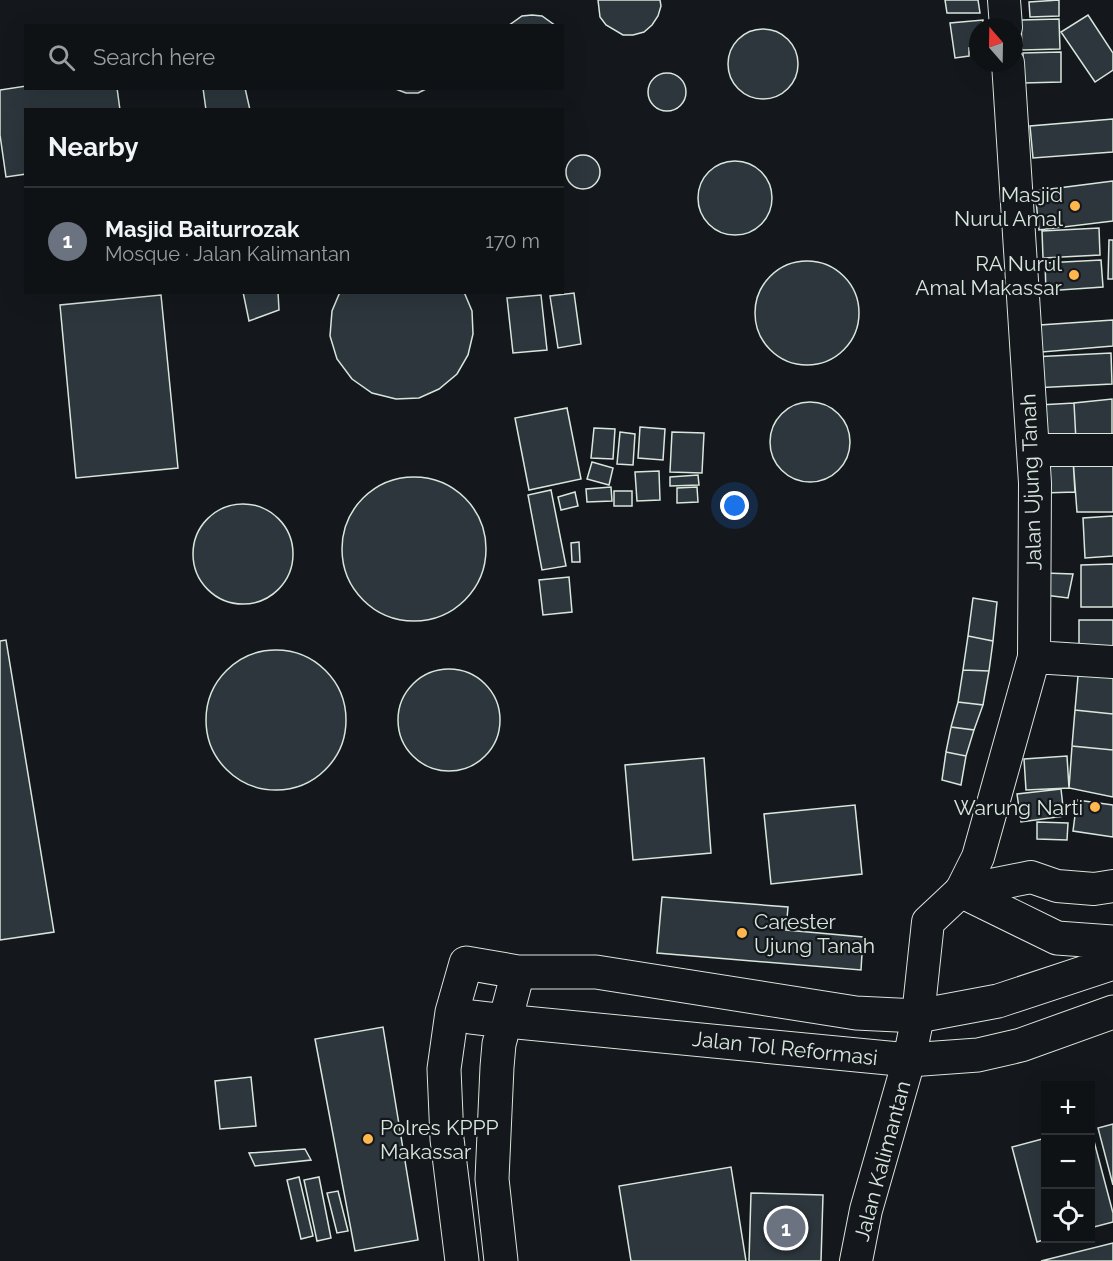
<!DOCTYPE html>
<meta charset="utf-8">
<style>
body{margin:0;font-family:Raleway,sans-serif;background:#181b1e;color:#f1f3f6}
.controls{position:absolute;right:18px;bottom:18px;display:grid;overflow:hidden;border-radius:0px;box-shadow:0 6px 24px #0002}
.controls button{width:54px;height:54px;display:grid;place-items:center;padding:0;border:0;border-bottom:2px solid #2f3234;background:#0f1215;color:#f1f3f6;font:30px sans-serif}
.compass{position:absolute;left:969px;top:18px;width:54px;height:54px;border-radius:50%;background:#0f1215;box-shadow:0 6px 24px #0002;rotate:340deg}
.you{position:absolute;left:735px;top:506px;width:21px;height:21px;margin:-15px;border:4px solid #fff;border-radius:50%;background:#1a73e8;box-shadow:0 0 0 9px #1a73e833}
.badge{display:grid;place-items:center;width:39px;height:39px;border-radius:50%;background:#ffb74d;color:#fff;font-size:20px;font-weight:700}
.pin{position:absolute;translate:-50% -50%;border:3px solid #fff;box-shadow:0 2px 6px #0006}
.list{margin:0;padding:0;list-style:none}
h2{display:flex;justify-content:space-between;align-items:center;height:78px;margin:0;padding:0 24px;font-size:26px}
h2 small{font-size:20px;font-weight:400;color:#9b9ea0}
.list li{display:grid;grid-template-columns:39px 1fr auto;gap:18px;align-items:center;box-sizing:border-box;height:108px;padding:0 24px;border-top:2px solid #2f3234}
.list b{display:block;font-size:22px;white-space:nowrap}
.list p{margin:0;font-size:20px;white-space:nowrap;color:#9b9ea0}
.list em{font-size:20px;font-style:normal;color:#9b9ea0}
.icon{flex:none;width:33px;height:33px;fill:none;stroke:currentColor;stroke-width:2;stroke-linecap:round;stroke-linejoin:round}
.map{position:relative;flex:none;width:1113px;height:1261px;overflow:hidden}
.search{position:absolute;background:#0f1215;box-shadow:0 6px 24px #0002;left:24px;top:24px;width:540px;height:66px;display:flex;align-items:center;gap:15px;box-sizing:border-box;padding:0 21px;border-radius:0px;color:#9b9ea0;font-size:22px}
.panel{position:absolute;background:#0f1215;box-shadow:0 6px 24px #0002;left:24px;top:108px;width:540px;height:186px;border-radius:0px}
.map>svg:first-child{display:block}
.building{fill:#2c363c;stroke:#d8e6dc;stroke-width:1.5}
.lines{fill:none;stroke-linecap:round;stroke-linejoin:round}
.minor-casing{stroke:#d8e6dc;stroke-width:34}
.highway-casing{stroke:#d8e6dc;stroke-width:35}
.minor{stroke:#14181c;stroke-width:32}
.highway{stroke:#14181c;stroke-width:33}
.poi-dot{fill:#ffb74d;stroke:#14181c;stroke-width:2}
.labels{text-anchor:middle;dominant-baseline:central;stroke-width:4.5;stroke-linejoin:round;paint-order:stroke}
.poi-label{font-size:21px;fill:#d8e6dc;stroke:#14181c;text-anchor:end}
.street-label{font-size:21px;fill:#d8e6dc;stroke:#14181c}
</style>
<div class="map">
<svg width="1113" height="1261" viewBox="0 0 1113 1261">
<rect width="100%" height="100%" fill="#14181c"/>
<path class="building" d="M598,0H660L661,6L658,16L652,25L644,32L633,35H623L606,25L600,17Z
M945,0H978L980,13H947Z
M1059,0V16L1030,17L1029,2Z
M532,15L542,16L556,26H508L522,16Z
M1088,15L1113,53V70L1095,82L1061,32Z
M1059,19L1060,49L1022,50L1021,20Z
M983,20V27H978V47L969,48V56L955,58L950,23Z
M728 64a35 35 0 1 1 70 0a35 35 0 1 1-70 0Z
M1061,52V82L1023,83V53Z
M648 92a19 19 0 1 1 38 0a19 19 0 1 1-38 0Z
M26,86V88H117L120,110H26V174L6,177L0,135V90Z
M203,88H245L250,110H206Z
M393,88H428L418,93H406Z
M1113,119V152L1033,158L1030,126Z
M566 172a17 17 0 1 1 34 0a17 17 0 1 1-34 0Z
M698 198a37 37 0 1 1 74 0a37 37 0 1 1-74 0Z
M1113,181V221L1039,230L1035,191Z
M1099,228L1100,255L1043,258L1042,231Z
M1109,240H1113V279H1108Z
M1101,260L1103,287L1046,291L1045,263Z
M755 313a52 52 0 1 1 104 0a52 52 0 1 1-104 0Z
M243,292H278L279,310L249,321Z
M340,292H464L472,311L473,334L468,355L457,374L439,389L419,398L396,399L372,393L352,379L337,359L330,336L332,311Z
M574,293L581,344L558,348L550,296Z
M161,295L178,468L76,478L60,305Z
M541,295L547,350L513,353L507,298Z
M1113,320V346L1042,352L1040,325Z
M1111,353L1112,384L1033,388L1032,357Z
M1112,399V440L1076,441L1074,403Z
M770 442a40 40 0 1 1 80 0a40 40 0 1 1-80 0Z
M1074,403L1076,441H1043L1039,405Z
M567,408L581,479L529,490L515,418Z
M640,427L665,429L663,460L638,458Z
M594,428L615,429L613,459L591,458Z
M620,432L635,434L633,465L617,464Z
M672,432L704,433L702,473L670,472Z
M1113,455V512H1077L1073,459Z
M1073,459L1075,492L1043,493L1041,462Z
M592,462L613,468L609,485L587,479Z
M659,471L660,500L637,501L635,472Z
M698,475L699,485L670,486V477Z
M342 549a72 72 0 1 1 144 0a72 72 0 1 1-144 0Z
M611,487L612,501L587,502L586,489Z
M697,487L698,502L677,503V488Z
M551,490L566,566L542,570L528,495Z
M614,491H632V506H614Z
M575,492L578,506L561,510L558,497Z
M193 554a50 50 0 1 1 100 0a50 50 0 1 1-100 0Z
M1113,516V556L1085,558L1083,518Z
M579,542L580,562H572L571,543Z
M1113,564V607H1081V565Z
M1045,573L1073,574L1068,598L1045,595Z
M569,577L572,612L543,615L539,580Z
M973,598L997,602L993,641L968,636Z
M1079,620H1113V656L1079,657Z
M968,636L993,641L989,671L963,670Z
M6,640L54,932L0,940V641Z
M206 720a70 70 0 1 1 140 0a70 70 0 1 1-140 0Z
M1079,665L1113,667V714L1075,710Z
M398 720a51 51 0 1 1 102 0a51 51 0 1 1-102 0Z
M963,670L989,671L983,705L958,702Z
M958,702L983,705L974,730L951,727Z
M1075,710L1113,714V750L1072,746Z
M951,727L974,730L966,756L946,752Z
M1072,746L1113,750V797L1069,788Z
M946,752L966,756L961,785L942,780Z
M1067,756L1069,788L1026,790L1024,759Z
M704,758L711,853L633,860L625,765Z
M1061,789L1064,816L1021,822L1017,794Z
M1077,800L1113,805V837L1073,831Z
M855,805L862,874L771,884L764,814Z
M1037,822L1068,823L1067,840L1037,839Z
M662,897L788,907L786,930L863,937L861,970L657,953Z
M383,1027L418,1240L355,1251L315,1039Z
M251,1077L256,1126L220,1129L215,1081Z
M1113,1124V1185L1098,1128Z
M1090,1126L1113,1213V1222L1090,1228Z
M1046,1138V1238H1050L1037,1242L1012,1147Z
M305,1149L311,1160L255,1166L249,1153Z
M731,1167L746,1261H631L619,1186Z
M299,1177L313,1236L301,1239L287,1180Z
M319,1177L331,1238L317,1241L304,1180Z
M338,1191L348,1231L337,1233L327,1193Z
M751,1193L823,1195L821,1261H749Z
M1113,1243V1261H1041Z"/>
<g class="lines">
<defs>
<path id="minor" d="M1004,0L1006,27
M1033,450H1113
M1034,657L1113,662
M961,891L1031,877L1057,886L1094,889L1113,886
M856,1261L866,1210L909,1060L918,1016L928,922L961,891L978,857L1034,657L1035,483L1008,63"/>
<path id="highway" d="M961,891L1057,938L1113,942
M452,1012L471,1017L505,1021L909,1060L978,1055L1021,1045L1113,1012
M462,1261L447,1139L444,1069L452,1012L466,963L518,972H596L856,1013L918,1016L998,1001L1113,963
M501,1261L492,1179L497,1067L499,1044L518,972"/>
</defs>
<use href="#minor" class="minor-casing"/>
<use href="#highway" class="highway-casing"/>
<use href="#minor" class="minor"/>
<use href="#highway" class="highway"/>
</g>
<g class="poi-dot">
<circle cx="1075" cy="206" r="6"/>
<circle cx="1074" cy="275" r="6"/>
<circle cx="1095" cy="807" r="6"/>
<circle cx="742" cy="933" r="6"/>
<circle cx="368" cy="1139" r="6"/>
</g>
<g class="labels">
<g class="poi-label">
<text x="1063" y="194">Masjid<tspan x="1063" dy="24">Nurul Amal</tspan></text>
<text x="1062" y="263">RA Nurul<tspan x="1062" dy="24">Amal Makassar</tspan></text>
<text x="1083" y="807">Warung Narti</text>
<text x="754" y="921" text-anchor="start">Carester<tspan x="754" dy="24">Ujung Tanah</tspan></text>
<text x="380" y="1127" text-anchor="start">Polres KPPP<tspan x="380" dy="24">Makassar</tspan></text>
</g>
<g class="street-label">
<text transform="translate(1031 482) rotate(-92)">Jalan Ujung Tanah</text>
<text transform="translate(785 1048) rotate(6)">Jalan Tol Reformasi</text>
<text transform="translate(882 1161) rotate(-75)">Jalan Kalimantan</text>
</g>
</g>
</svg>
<div class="controls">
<button>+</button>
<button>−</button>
<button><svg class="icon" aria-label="locate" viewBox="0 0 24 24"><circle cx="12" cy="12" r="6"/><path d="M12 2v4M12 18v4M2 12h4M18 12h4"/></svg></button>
</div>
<svg class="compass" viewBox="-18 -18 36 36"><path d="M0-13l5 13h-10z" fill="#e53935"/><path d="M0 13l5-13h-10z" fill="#9b9ea0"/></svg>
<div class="you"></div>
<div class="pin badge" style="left:786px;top:1228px;background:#6b7280">1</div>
<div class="search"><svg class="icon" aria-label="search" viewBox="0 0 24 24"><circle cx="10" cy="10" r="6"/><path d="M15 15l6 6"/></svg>Search here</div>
<section class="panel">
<h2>Nearby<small></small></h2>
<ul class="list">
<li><span class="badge" style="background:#6b7280">1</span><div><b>Masjid Baiturrozak</b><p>Mosque · Jalan Kalimantan</p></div><em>170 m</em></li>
</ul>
</section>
</div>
